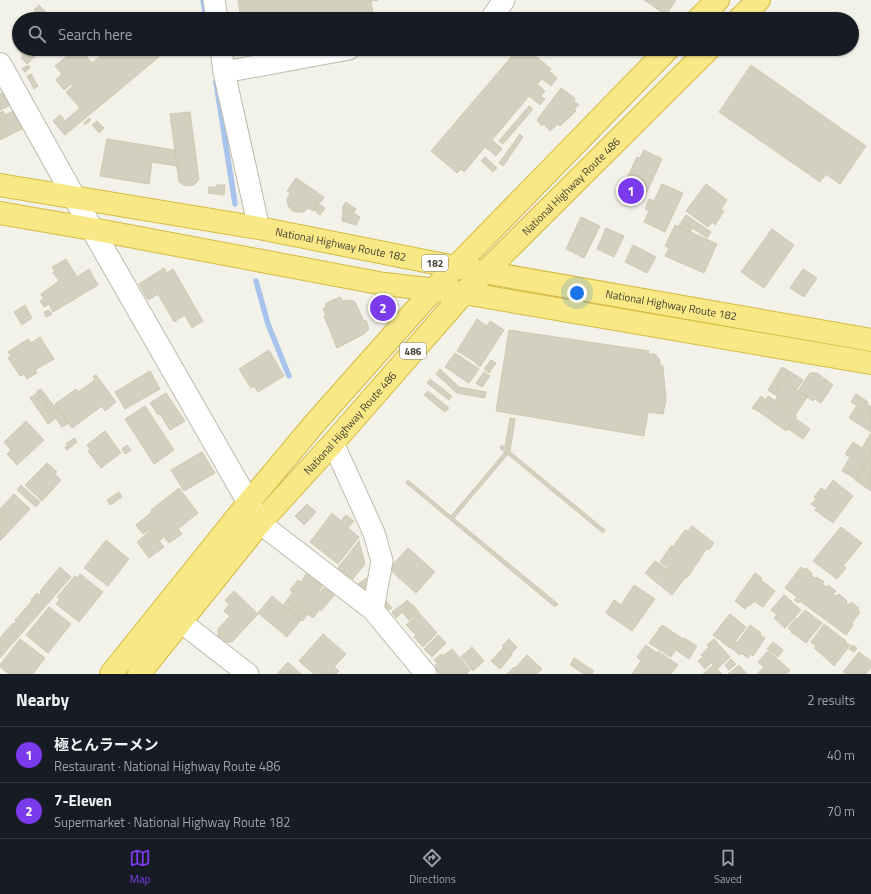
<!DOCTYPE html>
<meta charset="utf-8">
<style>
body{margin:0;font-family:"Titillium Web","Noto Sans JP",sans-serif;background:#20242c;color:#f1f3f6}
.you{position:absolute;left:577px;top:293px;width:14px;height:14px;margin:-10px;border:3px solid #fff;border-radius:50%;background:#1a73e8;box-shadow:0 0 0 6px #1a73e833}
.badge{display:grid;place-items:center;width:26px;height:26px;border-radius:50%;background:#7c3aed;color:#fff;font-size:13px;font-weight:700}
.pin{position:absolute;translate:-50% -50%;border:2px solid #fff;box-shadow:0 1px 4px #0006}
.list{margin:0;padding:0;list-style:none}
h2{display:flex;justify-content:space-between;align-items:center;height:52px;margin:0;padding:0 16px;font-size:17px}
h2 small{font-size:13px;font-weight:400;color:#9ea1a6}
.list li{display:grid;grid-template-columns:26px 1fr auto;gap:12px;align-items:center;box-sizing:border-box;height:56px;padding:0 16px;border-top:1px solid #363941}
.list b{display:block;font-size:15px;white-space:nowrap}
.list p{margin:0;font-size:13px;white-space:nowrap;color:#9ea1a6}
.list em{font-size:13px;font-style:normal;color:#9ea1a6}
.icon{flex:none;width:22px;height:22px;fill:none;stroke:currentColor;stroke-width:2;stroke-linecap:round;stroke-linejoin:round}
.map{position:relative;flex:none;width:871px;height:674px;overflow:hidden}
.search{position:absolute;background:#171b24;box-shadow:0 1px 3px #0004;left:12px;right:12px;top:12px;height:44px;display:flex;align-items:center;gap:10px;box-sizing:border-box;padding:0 14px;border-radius:22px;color:#9ea1a6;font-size:15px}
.sheet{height:164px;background:#171b24}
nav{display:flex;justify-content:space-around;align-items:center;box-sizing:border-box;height:56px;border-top:1px solid #363941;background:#171b24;font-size:11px;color:#9ea1a6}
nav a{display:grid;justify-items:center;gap:2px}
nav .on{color:#7c3aed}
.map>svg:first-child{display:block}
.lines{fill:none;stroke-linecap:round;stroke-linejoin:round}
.stream{stroke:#a8c4ed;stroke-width:5.5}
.building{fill:#d4d0bf;stroke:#cfc9b2}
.minor-casing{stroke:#bebbac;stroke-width:23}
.tertiary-casing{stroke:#bebbac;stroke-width:24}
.trunk-casing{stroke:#d5ba41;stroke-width:24}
.minor{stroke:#fff;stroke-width:21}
.tertiary{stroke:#fff;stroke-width:22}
.trunk{stroke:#f8e986;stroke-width:22}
.labels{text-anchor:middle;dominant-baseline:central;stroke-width:4;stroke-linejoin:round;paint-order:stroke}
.shield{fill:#fff;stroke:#7e7b73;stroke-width:1}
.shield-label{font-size:10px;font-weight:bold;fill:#474337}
.street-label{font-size:11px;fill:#474337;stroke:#fff}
</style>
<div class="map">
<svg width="871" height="674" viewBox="0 0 871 674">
<rect width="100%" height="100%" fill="#f3f2e9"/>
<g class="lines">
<path class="stream" d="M203,0L206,19
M216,82L235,204
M256,281L268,324L289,376"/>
</g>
<path class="building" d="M238,0H378L371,1L374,19H241Z
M644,0H676L666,15Z
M39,5L52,19H42L34,10Z
M19,47V49H43L27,64L21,58L23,56L17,48Z
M75,49H80L92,63L108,49H152L159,57L65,135L53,121L60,115L65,121L80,108L66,92L73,86L71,84L64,90L56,80L62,74L55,66Z
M518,49H527L551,69L549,71L557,78L551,86L542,79L537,84L545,91L541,96L545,99L540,105L529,96L492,140L502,149L496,156L485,147L464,172L461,169L457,173L431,151Z
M28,65L30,68L25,72L22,69Z
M751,65L866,146L840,184L826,174L820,182L719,112Z
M31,74L38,86L34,89L27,76Z
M561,88L575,98L574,101L579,105L574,109L576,111L560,126L558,124L550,131L544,124L542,126L537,120Z
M4,92L9,106L0,110V94Z
M529,106L533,109L503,144L499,141Z
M3,111L5,115L13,111L22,129L0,140V113Z
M190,112L199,180L194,185L186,186L179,182L170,114Z
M89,118L91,120L85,125L84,123Z
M97,121L104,128L99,133L92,125Z
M520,134L523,137L503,166L499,163Z
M107,139L175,150L177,166L152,162L149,184L100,176Z
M644,150L662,159L646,194L628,186L631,180L627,178L637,157L640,158Z
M485,157L497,168L493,172L481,161Z
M296,178L324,197L321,202L320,201L313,211L308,208L304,212H297L291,210L288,205L287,199L290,193L287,191Z
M662,184L683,193L665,232L644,222L649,211L645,209L649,199L654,201Z
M706,184L727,200L721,209L724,211L715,225L712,222L708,227L686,211Z
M217,185H225L224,195L208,193L209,187H217Z
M346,202L356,209L353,213L343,206Z
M319,204L325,208L320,215L314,210Z
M343,206L360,217L356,225L342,221Z
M686,215L711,232L707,238L682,221Z
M581,217L600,226L584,258L566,249Z
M682,221L692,228L690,232L678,227Z
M675,225L717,244L704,273L665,256L669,248L665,246Z
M606,228L624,236L614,257L597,249Z
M772,229L794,245L764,288L741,272Z
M633,245L656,257L647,273L625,262Z
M66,259L77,277L89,269L98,285L53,312L49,304L44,307L40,301L44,299L41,294L59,281L53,272L55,271L52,267Z
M164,268L167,273L173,269L203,321L192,328L185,315L174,322L158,294L148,300L139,284Z
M803,269L817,278L804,297L790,288Z
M340,297L343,301L350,300L355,302L364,321L366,320L369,329L364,334L337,348L324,316L326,315L323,309L326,306V303Z
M25,305L32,318L22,325L14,312Z
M49,310L52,314L46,317L44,312Z
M477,319L487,326L490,321L504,330L480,367L476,364L477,363L457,351Z
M509,330L649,351L648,354H655L660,360V366H663L666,400L663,414L648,412L644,436L496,411Z
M40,337L54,359L35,370L37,373L27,379L24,374L20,376L8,358L11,356L8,352L28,339L31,343Z
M269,350L284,376L258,392L254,386L251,388L239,369Z
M455,353L479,369L469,383L445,367Z
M491,360L496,363L489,373L484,369Z
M782,367L789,371L774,394L768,390Z
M440,369L459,387L486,392L485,398L457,393L436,374Z
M150,371L160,389L125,409L115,392Z
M789,371L803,380L796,390L807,397L796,414L775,400L778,396L774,394Z
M484,372L490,376L482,387L476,383Z
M810,373H817L833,385L821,403L815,399L813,401L798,391Z
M96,375L116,402L105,411L102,406L72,428L55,404L76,389L78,392L95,380L93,377Z
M430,379L452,396L449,400L427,383Z
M41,389L54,406L56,405L69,423L62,427L56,418L48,424L42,415L50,409L37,391Z
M428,391L449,408L445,412L424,395Z
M38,392L50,409L42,415L30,398Z
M166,393L185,421L170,430L160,414L158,415L150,403Z
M856,394L868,402L867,404L871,407V415L851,402Z
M761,396L766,400L758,411L752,408Z
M768,396L797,416L786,431L758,411Z
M145,406L174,450L154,464L125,419Z
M856,407L871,416V432L849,418Z
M510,418L515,419L510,451L505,447Z
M795,418L810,429L803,439L788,429Z
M26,421L44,440L17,465L7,454L11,450L4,442Z
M105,431L121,453L101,468L88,451L90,449L87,445Z
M871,433V455L856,479L842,471L850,457L845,454L853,442L862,448Z
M74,438L77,442L67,450L65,447L68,445L66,444Z
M127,445L131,450L125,454L122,449Z
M502,445L605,530L603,533L500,448Z
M202,452L215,473L184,491L171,470Z
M505,452L508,454L454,518L451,516Z
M870,457L871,458L870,475L862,470Z
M47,463L57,472L55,474L61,480L42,501L25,485Z
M862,470L870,475L871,473V491L855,480Z
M408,480L451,516L558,604L555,607L406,483Z
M833,480L853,496L833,523L815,510L817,508L811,504L816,499L814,497L821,488L825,491Z
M21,485L40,502L36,507L17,490Z
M179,488L198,513L178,529L182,534L169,543L164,537L159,541L150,529L143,534L136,525L152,512L151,510Z
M119,492L122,497L110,505L107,500Z
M14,494L30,509L0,541V509Z
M307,504L316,512L304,525L295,516Z
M332,513L341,521L346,515L354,521L348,528L359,537L338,564L310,542Z
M692,526L714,543L709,550L707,548L687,578L686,577L672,595L645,573L655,561L668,570L669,569L660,562L671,546L673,547L685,530L688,531Z
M841,527L862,543L843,566L846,568L837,579L813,561Z
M151,530L164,547L149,558L137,542Z
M106,540L129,559L108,586L84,568Z
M359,541L365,564L348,585L334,573Z
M408,548L435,572L416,593L389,569Z
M60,567L71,577L0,658V638L13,623L14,624L16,622L15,620L32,601L31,600L37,593L39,595L42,592L40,591Z
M801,567L805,570L806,568L812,573L811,575L815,578L816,577L824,582L822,584L826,587L828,585L836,591L833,594L837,596L839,594L847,601L846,602L849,605L851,602L859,608L858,610L860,612L852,623L853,625L846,635L800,601L798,603L794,600L797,597L785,588Z
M308,571L325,582L318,593L319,594L327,584L337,592L321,611L320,609L313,618L287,600L293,592L290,590L298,580L301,582Z
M755,573L762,578L761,580L775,591L763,607L754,601L750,606L748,605L745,609L735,601Z
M80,574L103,592L79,622L56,604L60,599L57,597L75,576L77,578Z
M366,578L372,585L363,592L357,585Z
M634,585L655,599L632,631L606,613L614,600L621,605Z
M234,591L258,614L232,642H223L218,637V629L230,616L224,611L229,605L225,600Z
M784,595L801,610L785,628L774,618L777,615L771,610Z
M272,596L301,620L287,637L258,613Z
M287,600L307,614L303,621L283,606Z
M385,600L392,608L389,610L382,602Z
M407,600L412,605L406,610L402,605Z
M401,605L405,610L396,618L392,612Z
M413,605L419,612L409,620L403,613Z
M49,607L71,624L48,653L26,635Z
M805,610L822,623L806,643L791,632L792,631L788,628L796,618L797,619Z
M419,613L437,633L423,647L414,637L416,635L406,625Z
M730,614L746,627L730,648L713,635Z
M824,624L846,641L830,662L814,648L816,646L811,642Z
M662,625L683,639L671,657L649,643Z
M750,625L761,633L760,635L765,638L753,656L751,654L748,658L741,653L740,655L731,648L736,642L737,643Z
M323,634L346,654L334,667L339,671L336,674H314L299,661Z
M438,635L446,643L432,657L424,649Z
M684,638L697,646L689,659L676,650Z
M20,639L45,658L33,674H9L0,667V665Z
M509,639L517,647L511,654L502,646Z
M714,639L730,657L717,669L711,663L705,669L698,661L703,657L701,655L709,647L707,645Z
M773,642L783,650L778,657L767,649Z
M845,642L850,645L834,666L830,662Z
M646,645L657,653L658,651L678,665L671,674H632L641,661L637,657Z
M852,645L857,648L854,652L849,649Z
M472,647L484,661L473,671L461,657Z
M504,647L512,655L500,669L491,661Z
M452,649L470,670L467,673L468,674H440L434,667L437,663L434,660L441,654L443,656Z
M767,652L769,653V652L790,670L787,674H757L764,667L758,662Z
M859,652L871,661V667L866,674H846L843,672Z
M527,655L542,669L537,674H507L514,667L515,668Z
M574,658L594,671L592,674H584L570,665Z
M731,659L736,664L729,670L725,665Z
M288,662L290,664L301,674H277Z
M713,665L722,674H703Z
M739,665L747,674H728Z"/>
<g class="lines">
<defs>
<path id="minor" d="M214,0L217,19
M491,19L504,0
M221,49L224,72L259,228
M224,72L349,49
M333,443L374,533L382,561L373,610
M260,523L373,610L426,674
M181,622L248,674"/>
<path id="tertiary" d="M0,64L92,229L258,519"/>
<g id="trunk">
<path d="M698,19L718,0"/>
<path d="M739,19L759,0"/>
<path id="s1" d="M0,185L259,228L455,267L871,340"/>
<path d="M0,213L92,229L384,284L464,293L871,363"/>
<path d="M111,674L249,502L315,423L434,289L668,49"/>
<path id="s2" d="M139,674L260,523L333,443L464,293L709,49"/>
</g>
</defs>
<use href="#minor" class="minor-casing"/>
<use href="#tertiary" class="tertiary-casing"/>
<use href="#trunk" class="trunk-casing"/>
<use href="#minor" class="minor"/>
<use href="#tertiary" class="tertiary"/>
<use href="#trunk" class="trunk"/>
</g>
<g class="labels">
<g class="shield">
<rect x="422" y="255" width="26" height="16" rx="3"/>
<rect x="400" y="343" width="26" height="16" rx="3"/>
</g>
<g class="shield-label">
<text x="435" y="263">182</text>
<text x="413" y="351">486</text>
</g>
<g class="street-label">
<text stroke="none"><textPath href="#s2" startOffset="652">National Highway Route 486</textPath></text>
<text stroke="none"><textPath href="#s1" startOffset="346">National Highway Route 182</textPath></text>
<text stroke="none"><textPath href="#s1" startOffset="682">National Highway Route 182</textPath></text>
<text stroke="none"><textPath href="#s2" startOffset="328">National Highway Route 486</textPath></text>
</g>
</g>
</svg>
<div class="you"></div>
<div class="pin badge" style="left:631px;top:191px">1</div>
<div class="pin badge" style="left:383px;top:308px">2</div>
<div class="search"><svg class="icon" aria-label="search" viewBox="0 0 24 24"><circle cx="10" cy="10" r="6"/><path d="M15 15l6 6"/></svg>Search here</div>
</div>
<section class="sheet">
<h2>Nearby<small>2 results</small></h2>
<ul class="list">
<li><span class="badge">1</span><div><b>極とんラーメン</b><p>Restaurant · National Highway Route 486</p></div><em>40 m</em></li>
<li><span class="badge">2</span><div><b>7-Eleven</b><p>Supermarket · National Highway Route 182</p></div><em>70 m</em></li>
</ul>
</section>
<nav>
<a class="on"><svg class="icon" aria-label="map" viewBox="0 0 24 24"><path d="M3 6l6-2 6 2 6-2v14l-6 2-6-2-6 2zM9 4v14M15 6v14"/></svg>Map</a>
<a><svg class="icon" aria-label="directions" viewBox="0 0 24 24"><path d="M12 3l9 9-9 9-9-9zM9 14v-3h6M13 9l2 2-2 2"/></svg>Directions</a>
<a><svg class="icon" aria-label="saved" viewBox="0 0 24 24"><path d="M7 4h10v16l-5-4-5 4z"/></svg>Saved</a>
</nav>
